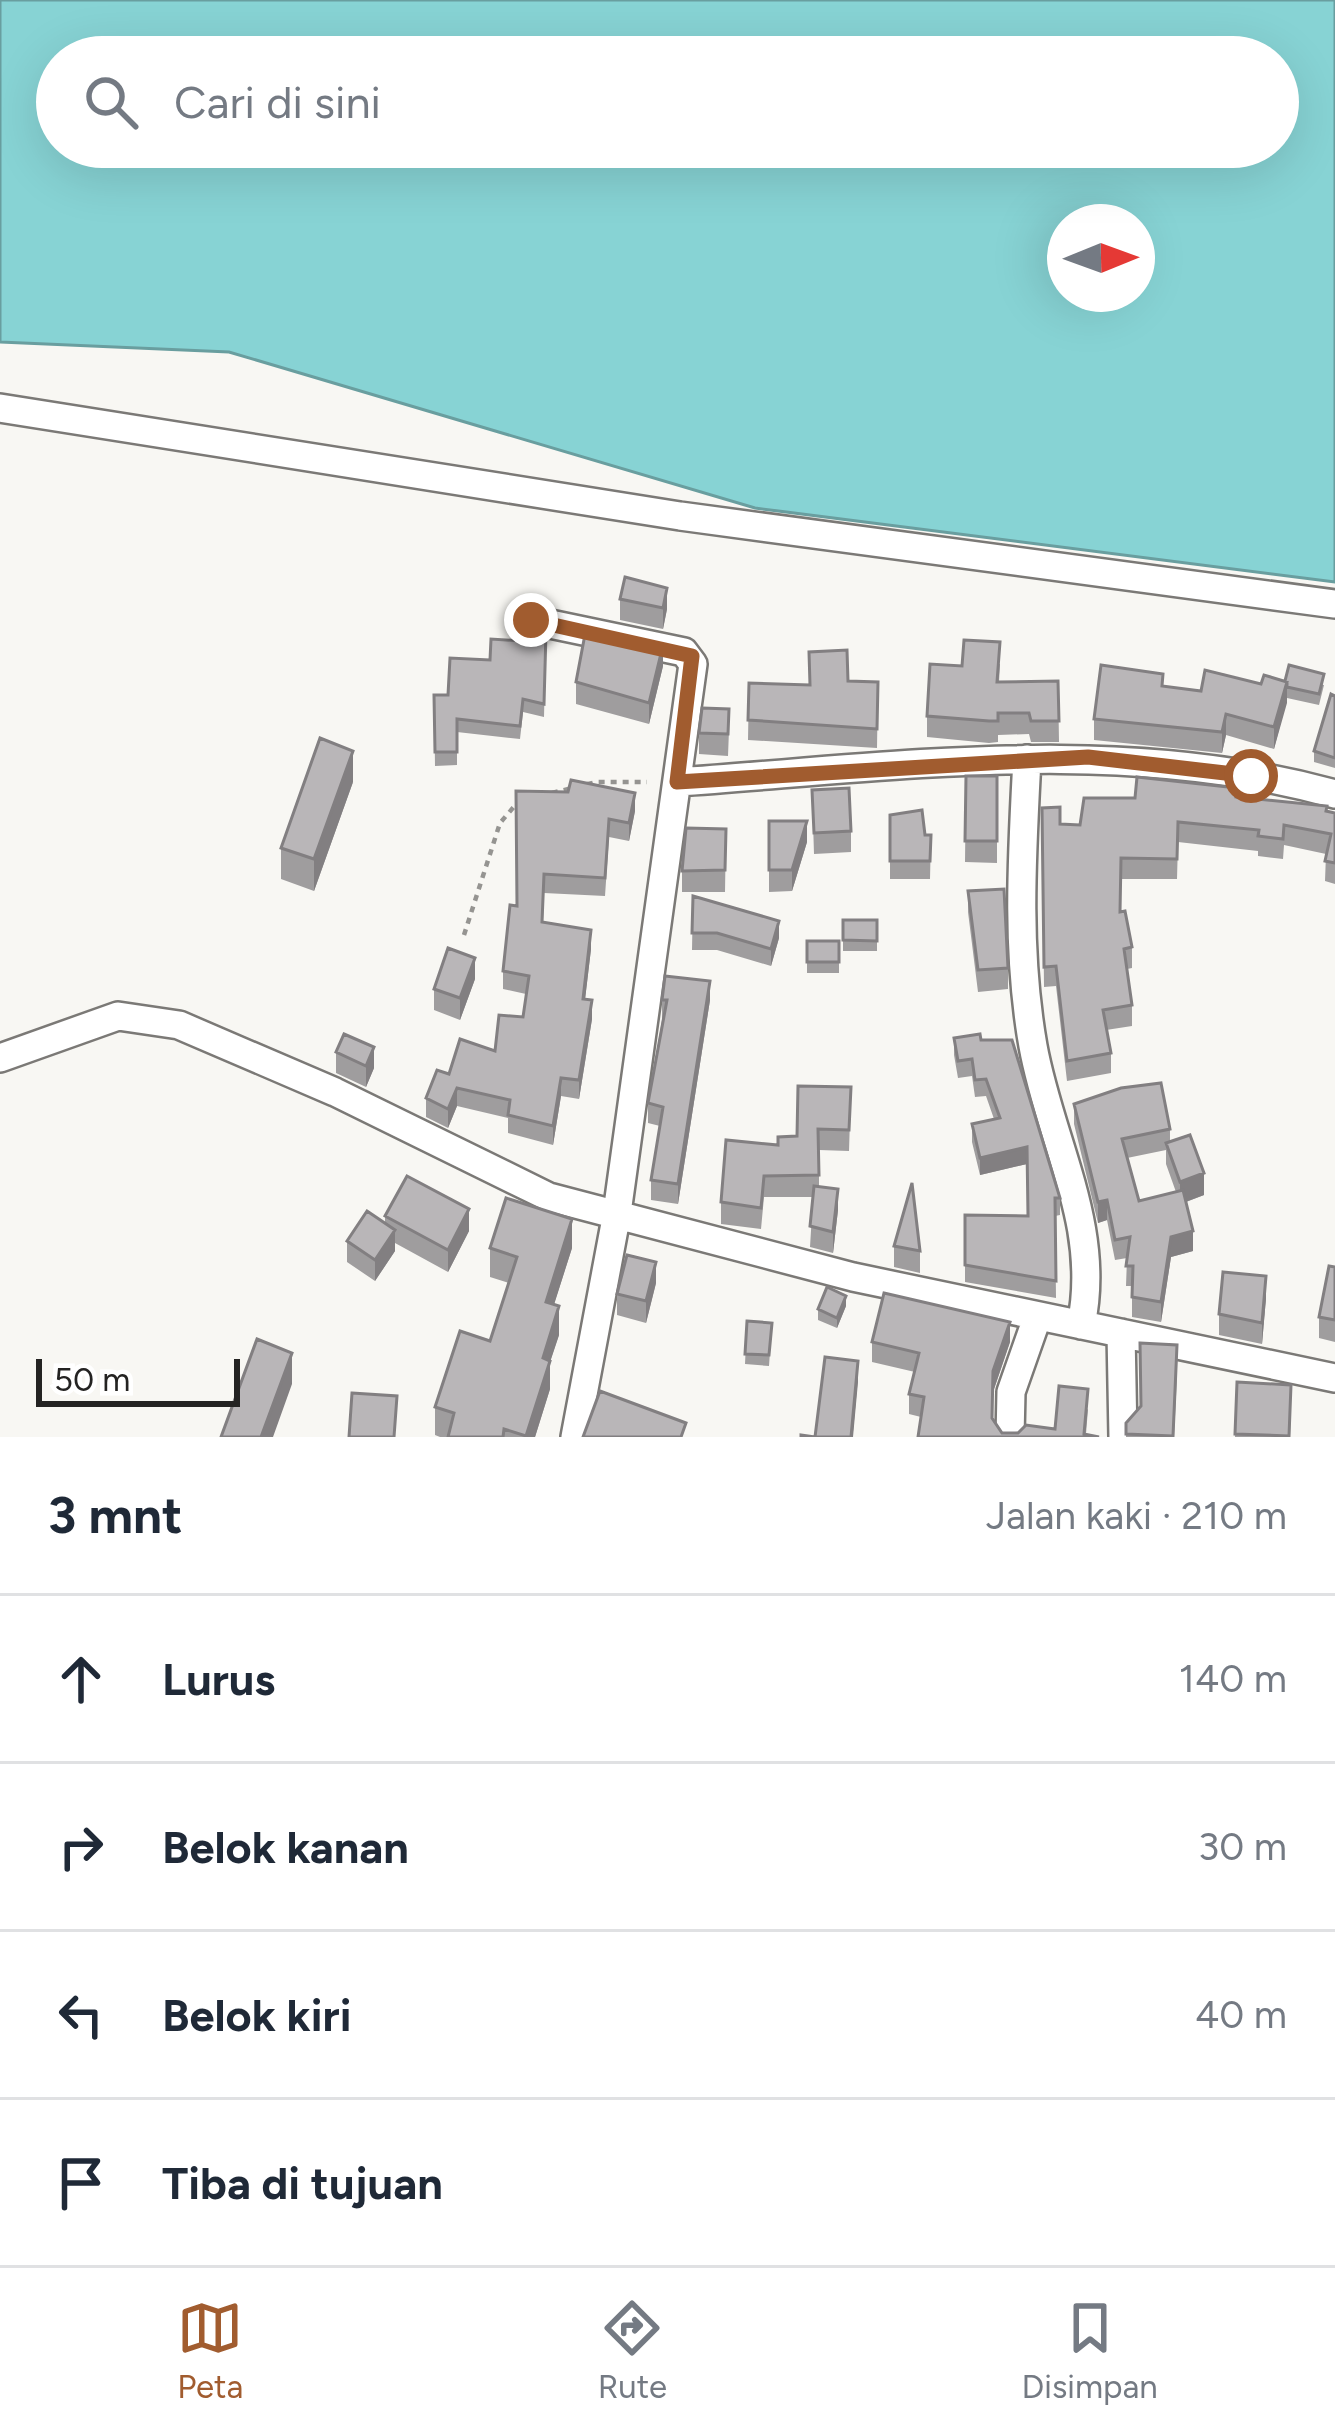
<!DOCTYPE html>
<html lang="id">
<meta charset="utf-8">
<style>
body{margin:0;font-family:Figtree,sans-serif;background:#f2f2f3;color:#1f2937}
.compass{position:absolute;left:1047px;top:204px;width:108px;height:108px;border-radius:50%;background:#fff;box-shadow:0 12px 48px #0002;rotate:89deg}
.scale{position:absolute;left:36px;bottom:30px;width:204px;box-sizing:border-box;padding-left:12px;border:6px solid #242322;border-top:0;font-size:33px;line-height:42px;white-space:nowrap;color:#242322;-webkit-text-stroke:9px #fff;paint-order:stroke}
.stop{position:absolute;width:36px;height:36px;margin:-27px;border:9px solid #a15c2f;border-radius:50%;background:#fff}
.stop.end{background:#a15c2f;border-color:#fff;box-shadow:0 3px 12px #0008}
.list{margin:0;padding:0;list-style:none}
h2{display:flex;justify-content:space-between;align-items:center;height:156px;margin:0;padding:0 48px;font-size:51px}
h2 small{font-size:39px;font-weight:400;color:#747a83}
.list li{display:grid;grid-template-columns:78px 1fr auto;gap:36px;align-items:center;box-sizing:border-box;height:168px;padding:0 48px;border-top:3px solid #e0e1e3}
.list b{display:block;font-size:45px;white-space:nowrap}
.list em{font-size:39px;font-style:normal;color:#747a83}
.icon{flex:none;width:66px;height:66px;fill:none;stroke:currentColor;stroke-width:2;stroke-linecap:round;stroke-linejoin:round}
.map{position:relative;flex:none;width:1335px;height:1437px;overflow:hidden}
.search{position:absolute;background:#fff;box-shadow:0 12px 48px #0002;left:36px;right:36px;top:36px;height:132px;display:flex;align-items:center;gap:30px;box-sizing:border-box;padding:0 42px;border-radius:66px;color:#747a83;font-size:45px}
.sheet{height:828px;background:#fff}
nav{display:flex;justify-content:space-around;align-items:center;box-sizing:border-box;height:168px;border-top:3px solid #e0e1e3;background:#fff;font-size:33px;color:#747a83}
nav a{display:grid;justify-items:center;gap:6px}
nav .on{color:#a15c2f}
.map>svg:first-child{display:block}
.water{fill:#87d3d4;stroke:#699e9f;stroke-width:3;fill-rule:evenodd}
.lines{fill:none;stroke-linecap:round;stroke-linejoin:round}
.minor-casing{stroke:#7b7976;stroke-width:32}
.path{stroke:#959491;stroke-width:4.5;stroke-dasharray:6 6;stroke-linecap:butt}
.minor{stroke:#fff;stroke-width:27}
.wall{fill:#9f9d9e;fill-rule:evenodd}
.shaded-wall{fill:#827f81}
.building{fill:#b9b6b8;stroke:#827f81;stroke-width:3}
.route{stroke:#a15c2f;stroke-width:15}
</style>
<div class="map">
<svg width="1335" height="1437" viewBox="0 0 1335 1437">
<rect width="100%" height="100%" fill="#f8f7f3"/>
<path class="water" d="M0,0H1335V582L755,508L229,352L0,342ZM57,57H1278V147H57ZM1065,222H1137V294H1065Z"/>
<g class="lines">
<defs>
<path id="minor" d="M0,408L680,516L1335,604
M531,620L684,652L693,664L617,1213L575,1437
M1027,759C1022,855 1016,950 1033,1046C1050,1141 1102,1226 1081,1325
M677,782C896,767 1119,734 1335,794
M0,1058L118,1016L179,1025L335,1092L549,1197L853,1277L1335,1378
M1121,1333L1123,1437
M1010,1437L1011,1392L1037,1318"/>
</defs>
<use href="#minor" class="minor-casing"/>
<path class="path" d="M552,793L596,782H647
M464,935L500,823L518,802"/>
<use href="#minor" class="minor"/>
</g>
<path class="wall" d="M620,599L667,609L663,629L620,620Z
M546,632L544,717L523,712L520,739L457,732V765L435,766L434,695H448L490,660L523,641Z
M809,652L848,681L878,682L877,748L748,740L749,683L809,685Z
M1000,664L999,682L1058,681L1059,742H1031L1029,734L998,735V742L989,743L927,737V716L962,666Z
M663,666L649,724L576,704V682Z
M1285,681L1324,685L1319,705L1287,698L1274,749L1226,735L1222,753L1094,740V719L1163,686L1201,691Z
M1335,696V768L1314,762V751Z
M729,730L728,756L699,754V733Z
M966,776H997V863L965,862Z
M353,782L314,891L281,879V848Z
M812,790L851,831V852L814,854Z
M516,791L635,811L629,841L609,837L605,896L544,893L543,922L591,949L585,999L592,1019L579,1099L561,1096L553,1145L508,1133V1118L457,1106L448,1128L426,1117V1098L449,1074L495,1051L523,1017L526,994L503,989V971L517,906Z
M1237,797L1335,813V884L1325,881L1326,854L1284,845L1283,859L1258,856V851L1178,842L1177,879H1121L1120,912L1132,947V968L1127,969L1132,1005V1026L1106,1030L1111,1053V1073L1067,1081L1056,986L1044,987L1042,808L1060,824L1080,825Z
M890,815L925,835H931L930,879H890Z
M769,821L807,842L792,891L769,892Z
M726,829L725,892H682V871Z
M968,891L1008,968V989L978,992L968,912Z
M693,896L779,938L771,966L717,950H692Z
M843,920H877V951H843Z
M807,941H839V973H807Z
M475,979L460,1020L434,1010V989Z
M662,1000H710L678,1204L651,1200V1180L660,1126L648,1123V1103L662,1020Z
M954,1038L981,1040L1060,1198V1215L1055,1216L1056,1298L965,1282V1215L1027,1216V1164L980,1175L972,1142V1124L994,1119L986,1096L975,1097L972,1076L958,1078L954,1055Z
M336,1052L374,1068L366,1087L336,1073Z
M851,1087L849,1151L819,1150V1187L838,1210L833,1253L810,1247L813,1197H764L761,1229L721,1224V1202L778,1145L797,1136Z
M1074,1104L1170,1129V1142L1204,1195L1186,1202L1193,1251L1171,1257L1161,1322L1132,1317V1286H1126L1127,1258L1115,1260L1107,1220L1098,1223L1074,1124ZM1166,1150V1164L1176,1192L1139,1201L1127,1158Z
M385,1216L469,1231L448,1272L395,1243V1251L375,1281L347,1262V1241L385,1223Z
M894,1246L920,1251V1273L894,1267Z
M490,1248H572L554,1304L559,1335L550,1362V1389L535,1437H440L435,1435V1407L490,1341L509,1283L490,1277Z
M1335,1267V1342L1319,1338V1317Z
M656,1283L646,1323L617,1315V1294Z
M1266,1298L1262,1344L1219,1335V1314Z
M846,1306L837,1328L818,1320V1309Z
M747,1321L772,1323L769,1366L745,1364Z
M872,1342H1010L993,1392L992,1418L1002,1433L1055,1429L1088,1409L1086,1434L918,1437L921,1417L909,1414V1394L915,1372L872,1362Z
M1177,1376L1174,1437H1126V1423L1140,1407Z
M1237,1382L1291,1406L1290,1437H1235Z"/>
<path class="shaded-wall" d="M667,588V609L663,629V608Z
M663,645V666L649,724V703Z
M1287,682V703L1274,749V727Z
M1226,714V735L1222,753V732Z
M353,751V782L314,891V859Z
M635,793V811L629,841V823Z
M807,821V842L792,891V870Z
M779,921V938L771,966V949Z
M591,930V949L583,1017V999Z
M475,958V979L460,1020V998Z
M710,981V1000L678,1204V1184Z
M592,1000V1019L579,1099V1080Z
M374,1047V1068L366,1087V1066Z
M561,1078V1096L553,1145V1126Z
M457,1088V1106L448,1128V1109Z
M1027,1147V1164L980,1175V1158Z
M1204,1173V1195L1180,1204V1182Z
M838,1189V1210L833,1253V1232Z
M1107,1200V1220L1098,1223V1202Z
M469,1209V1231L448,1272V1250Z
M572,1219V1248L546,1330V1302Z
M395,1230V1251L375,1281V1260Z
M1193,1231V1251L1171,1257L1161,1322V1302L1171,1237Z
M656,1262V1283L646,1323V1301Z
M1266,1276V1298L1262,1344V1323Z
M846,1296V1306L837,1328V1318Z
M559,1306V1335L550,1362V1389L535,1437H526L543,1358Z
M1010,1322V1342L993,1392V1371Z
M292,1353V1384L273,1437H261Z
M858,1361V1382L853,1437H851Z"/>
<path class="building" d="M625,577L667,588L663,608L620,599Z
M586,629L663,645L649,703L576,682Z
M523,631L546,632L544,704L523,699L520,726L457,719V752H435L434,695H448L450,658L490,660L491,639L523,641Z
M964,640L1000,642L997,682L1058,681L1059,721H1031L1029,713H998V721H989L927,716L930,664L962,666Z
M847,650L848,681L878,682L877,729L748,720L749,683L810,685L809,652Z
M1101,665L1163,674L1162,686L1201,691L1205,670L1261,684L1264,675L1287,682L1274,727L1226,714L1222,732L1094,719Z
M1289,665L1324,674L1319,694L1287,687V682L1285,681Z
M1331,694L1335,696V758L1314,751Z
M702,708L729,709L728,734L699,733Z
M320,738L353,751L314,859L281,848Z
M966,776H997V841H965Z
M1137,777L1237,788L1236,797L1327,806L1326,811L1335,813V863L1325,861L1331,834L1284,825L1283,839L1258,836L1259,830L1178,822L1177,859L1121,858L1120,912L1125,911L1132,947L1124,949L1132,1005L1103,1010L1111,1053L1067,1061L1056,966L1044,967L1042,808L1060,807V824L1080,825L1084,798H1135Z
M571,780L635,793L629,823L609,819L605,878L544,874L542,922L591,930L583,999L592,1000L579,1080L561,1078L553,1126L508,1115L510,1100L457,1088L448,1109L426,1098L437,1070L449,1074L460,1039L495,1051L499,1015L523,1017L529,976L503,971L510,905L517,906L516,791L568,792Z
M849,788L851,831L814,833L812,790Z
M922,810L925,835H931L930,861H890V815Z
M769,821H807L792,870H769Z
M686,828L726,829L725,870L682,871Z
M1004,889L1008,968L978,970L968,891Z
M693,896L779,921L771,949L717,933H692Z
M843,920H877V941L843,940Z
M807,941H839V962H807Z
M448,948L475,958L460,998L434,989Z
M665,976L710,981L678,1184L651,1180L663,1107L648,1103L667,1000H662Z
M344,1034L374,1047L366,1066L336,1052Z
M980,1034L981,1040H1012L1060,1198H1055L1056,1281L965,1265V1215L1028,1216L1027,1147L980,1158L972,1124L1000,1118L986,1079L975,1080L972,1059L958,1061L954,1038Z
M1161,1083L1170,1129L1122,1139L1139,1201L1183,1190L1193,1231L1171,1237L1161,1302L1132,1297L1133,1266H1126L1130,1237L1115,1240L1107,1200L1098,1202L1074,1104L1121,1088Z
M798,1086L851,1087L849,1130L818,1129L819,1175L764,1176L761,1208L721,1202L726,1140L778,1145V1137L797,1136Z
M1190,1135L1204,1173L1180,1182L1166,1143Z
M407,1176L469,1209L448,1250L385,1216Z
M912,1183L920,1251L894,1246Z
M814,1186L838,1189L833,1232L810,1226Z
M506,1198L572,1219L546,1302L559,1306L543,1358L550,1361L526,1436L504,1429L503,1437H448L454,1413L435,1407L460,1331L490,1341L517,1257L490,1248Z
M367,1211L395,1230L375,1260L347,1241Z
M627,1255L656,1262L646,1301L617,1294Z
M1329,1266L1335,1267V1320L1319,1317Z
M1223,1272L1266,1276L1262,1323L1219,1314Z
M827,1287L846,1296L837,1318L818,1309Z
M884,1293L1010,1322L993,1371L992,1418L1002,1433H1018L1026,1425L1055,1429L1059,1386L1088,1389L1084,1434L1099,1437H918L924,1397L909,1394L919,1353L872,1342Z
M747,1321L772,1323L769,1355L745,1354Z
M257,1339L292,1353L261,1437H221Z
M1140,1343L1177,1345L1173,1436L1126,1434V1423L1141,1406Z
M825,1357L858,1361L851,1437H801V1435L815,1437Z
M1237,1382L1291,1385L1289,1436L1235,1434Z
M600,1391L686,1423L681,1437H583Z
M352,1393L397,1396L394,1437H349Z"/>
<g class="lines">
<path class="route" d="M531,620L692,656L677,782L1088,757L1251,776"/>
</g>
</svg>
<svg class="compass" viewBox="-18 -18 36 36"><path d="M0-13l5 13h-10z" fill="#e53935"/><path d="M0 13l5-13h-10z" fill="#747a83"/></svg>
<div class="scale">50 m</div>
<div class="stop" style="left:1251px;top:776px"></div>
<div class="stop end" style="left:531px;top:620px"></div>
<div class="search"><svg class="icon" aria-label="search" viewBox="0 0 24 24"><circle cx="10" cy="10" r="6"/><path d="M15 15l6 6"/></svg>Cari di sini</div>
</div>
<section class="sheet">
<h2>3 mnt<small>Jalan kaki · 210 m</small></h2>
<ul class="list">
<li><svg class="icon" aria-label="ahead" viewBox="0 0 24 24"><path d="M12 20V5M6 11l6-6 6 6"/></svg><div><b>Lurus</b></div><em>140 m</em></li>
<li><svg class="icon" aria-label="right" viewBox="0 0 24 24"><path d="M7 20v-9h11M14 6l5 5-5 5"/></svg><div><b>Belok kanan</b></div><em>30 m</em></li>
<li><svg class="icon" aria-label="left" viewBox="0 0 24 24"><path d="M17 20v-9H6M10 6l-5 5 5 5"/></svg><div><b>Belok kiri</b></div><em>40 m</em></li>
<li><svg class="icon" aria-label="arrive" viewBox="0 0 24 24"><path d="M6 21V4h12l-3 4 3 4H6"/></svg><div><b>Tiba di tujuan</b></div></li>
</ul>
</section>
<nav>
<a class="on"><svg class="icon" aria-label="map" viewBox="0 0 24 24"><path d="M3 6l6-2 6 2 6-2v14l-6 2-6-2-6 2zM9 4v14M15 6v14"/></svg>Peta</a>
<a><svg class="icon" aria-label="directions" viewBox="0 0 24 24"><path d="M12 3l9 9-9 9-9-9zM9 14v-3h6M13 9l2 2-2 2"/></svg>Rute</a>
<a><svg class="icon" aria-label="saved" viewBox="0 0 24 24"><path d="M7 4h10v16l-5-4-5 4z"/></svg>Disimpan</a>
</nav>
